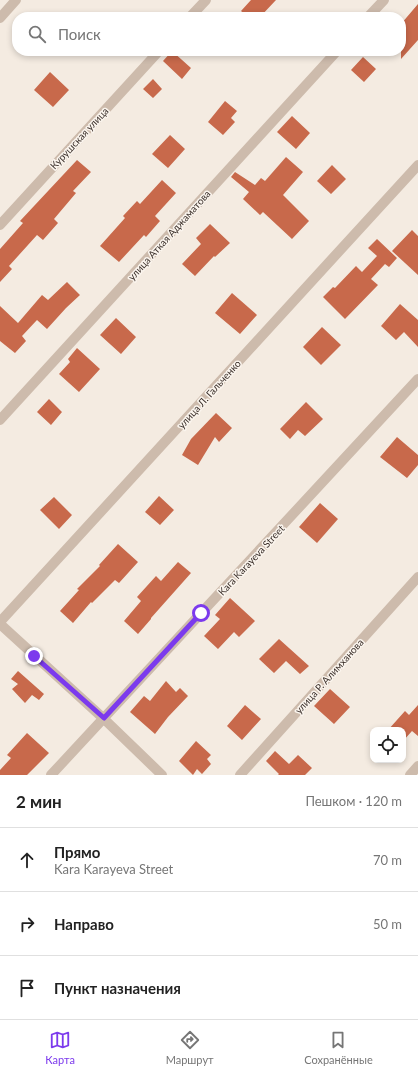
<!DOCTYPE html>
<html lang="ru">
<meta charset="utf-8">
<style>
body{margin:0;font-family:Lato,sans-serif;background:#f2f2f2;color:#222}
.controls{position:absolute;right:12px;bottom:12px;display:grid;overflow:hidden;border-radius:8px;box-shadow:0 2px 6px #0003}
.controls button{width:36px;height:36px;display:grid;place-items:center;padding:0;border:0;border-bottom:1px solid #e0e0e0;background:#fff;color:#222;font:20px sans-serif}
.stop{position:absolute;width:12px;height:12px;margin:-9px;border:3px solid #7c3aed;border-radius:50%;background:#fff}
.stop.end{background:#7c3aed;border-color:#fff;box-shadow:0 1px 4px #0008}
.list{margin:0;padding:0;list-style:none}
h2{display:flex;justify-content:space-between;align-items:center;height:52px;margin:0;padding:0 16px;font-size:17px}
h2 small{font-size:13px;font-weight:400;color:#767676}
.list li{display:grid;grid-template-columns:26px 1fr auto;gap:12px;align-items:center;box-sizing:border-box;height:64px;padding:0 16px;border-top:1px solid #e0e0e0}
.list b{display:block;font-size:15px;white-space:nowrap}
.list p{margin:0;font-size:13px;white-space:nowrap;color:#767676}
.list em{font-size:13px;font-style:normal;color:#767676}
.icon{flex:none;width:22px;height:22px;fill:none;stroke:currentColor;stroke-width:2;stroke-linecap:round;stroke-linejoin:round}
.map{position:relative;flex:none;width:418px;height:775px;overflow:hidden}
.search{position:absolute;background:#fff;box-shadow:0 2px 6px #0003;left:12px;right:12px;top:12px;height:44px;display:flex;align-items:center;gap:10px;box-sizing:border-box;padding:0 14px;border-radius:16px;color:#767676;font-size:15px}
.sheet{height:244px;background:#fff}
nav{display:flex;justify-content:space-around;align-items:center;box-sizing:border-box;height:56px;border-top:1px solid #e0e0e0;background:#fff;font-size:11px;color:#767676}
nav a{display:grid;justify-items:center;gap:2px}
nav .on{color:#7c3aed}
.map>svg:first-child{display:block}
.building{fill:#c8694b}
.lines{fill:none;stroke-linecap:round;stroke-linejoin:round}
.street{stroke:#cdbbac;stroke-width:10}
.route{stroke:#7c3aed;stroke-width:5}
.labels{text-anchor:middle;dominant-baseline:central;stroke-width:3;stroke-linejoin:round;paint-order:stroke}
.street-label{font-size:10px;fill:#3b302b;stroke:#fbf5ee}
</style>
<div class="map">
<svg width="418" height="775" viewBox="0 0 418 775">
<rect width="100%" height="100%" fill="#f4ebe1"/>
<path class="building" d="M251,0H276L260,17H248L241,11Z
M418,4V40L401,59V24Z
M172,51L191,68L182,79L163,61Z
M363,57L376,69L364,82L351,70Z
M50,72L69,90L53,107L34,90Z
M153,79L162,89L153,98L143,89Z
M225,101L237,111L231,118L235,122L223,135L208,122Z
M292,116L310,133L296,149L277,132Z
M170,135L185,149L168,168L152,154Z
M286,157L303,172L283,195L309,221L292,239L263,212L260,215L243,199L249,192L231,177L235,172L255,185L261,178L265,181Z
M77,160L91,172L73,191L76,193L54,219L58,223L43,240L37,235L9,266L12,269L0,282V249L23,223L20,221Z
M332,165L346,179L331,194L317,181Z
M162,180L176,193L155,216L160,221L146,237L144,235L119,262L100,246L125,218L123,216L137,201L140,204Z
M210,224L230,243L215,257L214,256L195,276L182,264L201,244L196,238Z
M412,230L418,236V275L392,251Z
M377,239L397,258L389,267L385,264L371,279L378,285L345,319L323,297L333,287L335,288L356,266L362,272L377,256L368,248Z
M67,282L80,295L66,308L47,329L37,320L22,336L26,341L15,353L0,341V306L18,323L42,295L48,300Z
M232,293L257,315L240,334L215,313Z
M400,304L418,320V347L404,332L396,340L381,326Z
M116,318L136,337L121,354L100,335Z
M322,327L341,345L321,365L303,347Z
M77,348L100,369L79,392L59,374L70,362L68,359Z
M49,399L62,412L51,425L37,412Z
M306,402L323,419L305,436L298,430L290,439L280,429Z
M216,413L232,428L219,442L215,437L198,465L182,455L191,439Z
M397,437L418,455V465L407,478L380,457Z
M159,496L174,510L160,525L145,512Z
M54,497L72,515L59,529L40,510Z
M320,503L338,519L317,543L299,527Z
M118,544L138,562L119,583L115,580L92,603L91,602L73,623L60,611L79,590L77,589L100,566L99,565Z
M178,562L191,573L151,618V619L138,634L124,621L141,601L137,597L156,576L161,581Z
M230,598L255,621L239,637L234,632L218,649L204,636L220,619L215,615Z
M279,639L309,666L300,674L286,661L274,673L259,659Z
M18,671L44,694L39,700L32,695L25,703L12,689L18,684L11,679Z
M166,681L176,692L180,688L188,696L168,717L155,734L130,712L144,696L150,701Z
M330,689L350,707L334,724L314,706Z
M245,705L261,719L242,740L227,726Z
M418,705V736L412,731L403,741V730H388L405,711L409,715Z
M27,733L49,753L27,775H0V770L11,758L7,755Z
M196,741L211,755L207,759L211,764L202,774L197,769L193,775L179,761Z
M275,751L289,764L298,755L312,768L305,775H278L279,774L266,761Z"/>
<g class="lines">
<path class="street" d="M190,17L206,0
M368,17L384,0
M0,18L16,0
M0,225L159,51
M0,420L337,51
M0,622L418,165
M0,624L103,718L162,775
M51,775L418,379
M240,775L418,577
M410,775L418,766"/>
</g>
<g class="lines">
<path class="route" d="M34,656L104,718L201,613"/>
</g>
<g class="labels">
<g class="street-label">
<text transform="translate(79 138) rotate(-47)">Курушская улица</text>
<text transform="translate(169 235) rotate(-48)">улица Аткая Аджаматова</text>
<text transform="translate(209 394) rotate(-48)">улица Л. Гальченко</text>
<text transform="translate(251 560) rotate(-47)">Kara Karayeva Street</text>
<text transform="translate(329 676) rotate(-48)">улица Р. Алимханова</text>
</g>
</g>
</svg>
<div class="controls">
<button><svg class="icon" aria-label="locate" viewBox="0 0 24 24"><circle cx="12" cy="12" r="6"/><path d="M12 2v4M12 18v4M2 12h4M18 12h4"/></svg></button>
</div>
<div class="stop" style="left:201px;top:613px"></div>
<div class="stop end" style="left:34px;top:656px"></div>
<div class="search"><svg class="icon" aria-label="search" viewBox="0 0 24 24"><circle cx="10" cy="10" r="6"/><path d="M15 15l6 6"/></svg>Поиск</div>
</div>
<section class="sheet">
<h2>2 мин<small>Пешком · 120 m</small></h2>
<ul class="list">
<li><svg class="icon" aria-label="ahead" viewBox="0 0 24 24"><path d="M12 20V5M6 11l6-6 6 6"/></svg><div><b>Прямо</b><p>Kara Karayeva Street</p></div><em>70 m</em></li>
<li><svg class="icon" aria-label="right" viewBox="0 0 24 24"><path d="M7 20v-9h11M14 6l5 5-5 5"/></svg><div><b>Направо</b></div><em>50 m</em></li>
<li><svg class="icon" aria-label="arrive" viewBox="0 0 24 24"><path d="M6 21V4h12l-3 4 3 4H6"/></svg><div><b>Пункт назначения</b></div></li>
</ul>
</section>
<nav>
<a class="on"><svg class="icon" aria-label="map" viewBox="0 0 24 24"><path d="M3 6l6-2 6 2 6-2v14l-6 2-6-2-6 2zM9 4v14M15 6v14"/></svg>Карта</a>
<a><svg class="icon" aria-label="directions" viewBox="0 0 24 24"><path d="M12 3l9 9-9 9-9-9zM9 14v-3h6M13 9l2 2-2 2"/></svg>Маршрут</a>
<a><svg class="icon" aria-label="saved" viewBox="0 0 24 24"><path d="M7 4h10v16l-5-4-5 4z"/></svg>Сохранённые</a>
</nav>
